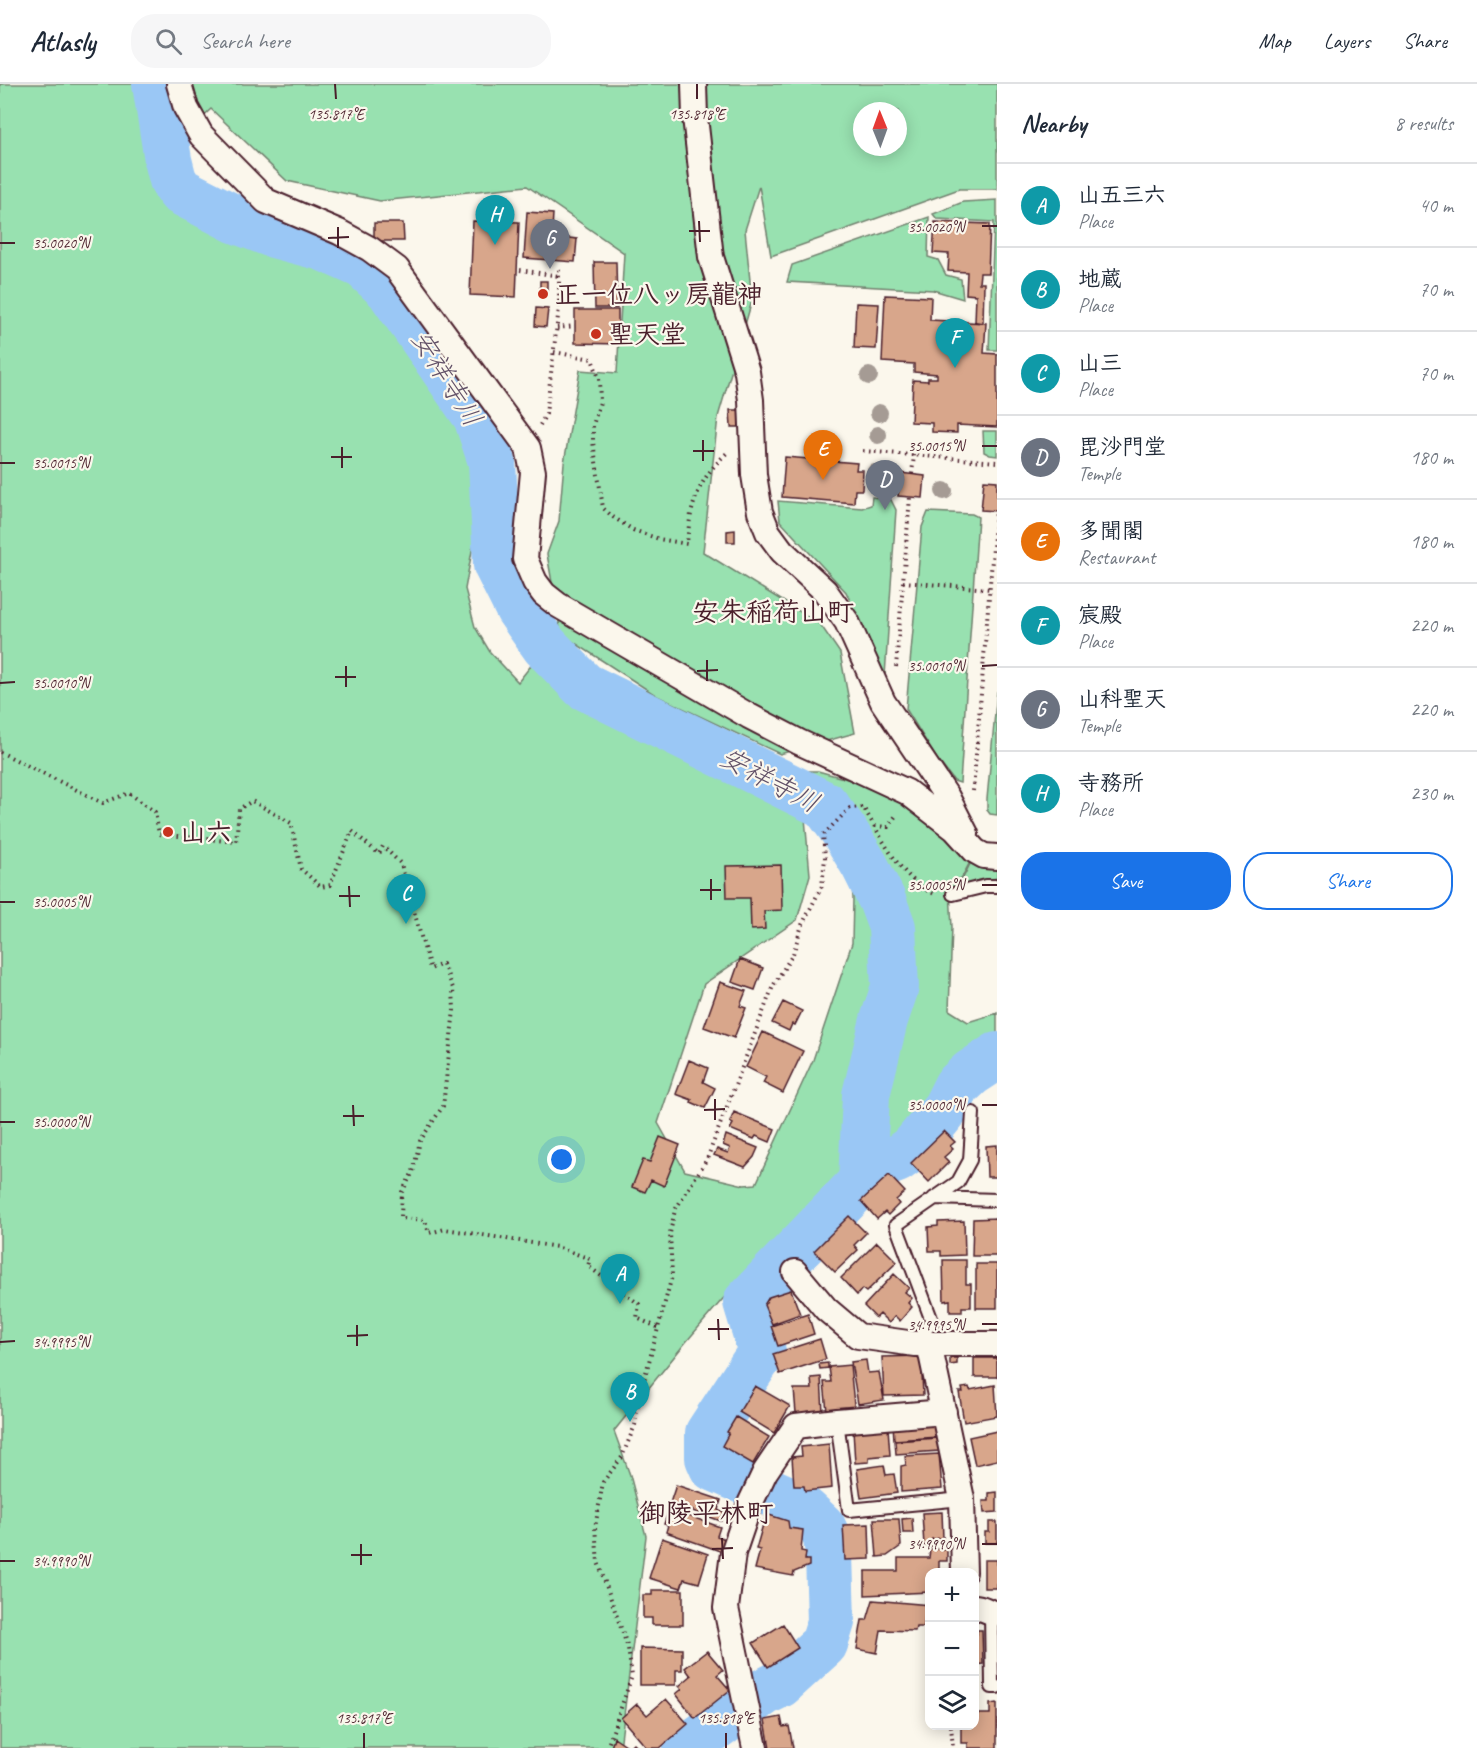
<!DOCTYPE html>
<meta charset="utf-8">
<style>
body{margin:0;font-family:Caveat,"Klee One",sans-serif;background:#f6f6f7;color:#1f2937}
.controls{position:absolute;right:18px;bottom:18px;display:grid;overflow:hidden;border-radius:12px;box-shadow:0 3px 15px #0003}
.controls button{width:54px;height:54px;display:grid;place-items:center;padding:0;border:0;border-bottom:2px solid #e0e1e3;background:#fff;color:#1f2937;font:30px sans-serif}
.compass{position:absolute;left:853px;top:18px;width:54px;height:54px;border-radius:50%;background:#fff;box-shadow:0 3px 15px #0003;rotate:359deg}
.you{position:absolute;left:562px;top:1076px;width:21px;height:21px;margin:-15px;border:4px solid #fff;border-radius:50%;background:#1a73e8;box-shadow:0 0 0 9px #1a73e833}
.badge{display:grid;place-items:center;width:39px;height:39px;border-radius:50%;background:#1a73e8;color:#fff;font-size:20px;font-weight:700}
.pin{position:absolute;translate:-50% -50px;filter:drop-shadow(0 2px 3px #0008)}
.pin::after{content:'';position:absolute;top:32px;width:21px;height:18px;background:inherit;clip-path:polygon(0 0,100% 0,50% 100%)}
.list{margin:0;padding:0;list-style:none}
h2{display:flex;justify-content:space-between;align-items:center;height:78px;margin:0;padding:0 24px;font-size:26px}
h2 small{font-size:20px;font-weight:400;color:#747a83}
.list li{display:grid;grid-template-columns:39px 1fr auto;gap:18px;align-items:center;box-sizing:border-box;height:84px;padding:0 24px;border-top:2px solid #e0e1e3}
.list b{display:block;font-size:22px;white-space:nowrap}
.list p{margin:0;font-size:20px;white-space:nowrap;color:#747a83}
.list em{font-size:20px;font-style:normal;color:#747a83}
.actions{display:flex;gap:12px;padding:18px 24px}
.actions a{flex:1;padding:14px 0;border:2px solid #1a73e8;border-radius:24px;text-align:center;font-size:21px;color:#1a73e8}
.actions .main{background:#1a73e8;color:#fff}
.icon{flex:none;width:33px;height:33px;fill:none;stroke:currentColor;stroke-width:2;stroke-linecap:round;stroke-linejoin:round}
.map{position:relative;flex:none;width:997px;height:1664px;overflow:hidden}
header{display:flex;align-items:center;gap:36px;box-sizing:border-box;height:84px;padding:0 30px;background:#fff;border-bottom:2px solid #e0e1e3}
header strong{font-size:28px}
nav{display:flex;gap:33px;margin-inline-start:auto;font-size:21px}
.search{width:420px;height:54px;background:#f6f6f7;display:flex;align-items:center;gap:15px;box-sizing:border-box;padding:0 21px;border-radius:24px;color:#747a83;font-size:22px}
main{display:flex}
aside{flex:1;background:#fff}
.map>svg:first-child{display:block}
.green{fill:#98e1b0;stroke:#71806e;stroke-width:1.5;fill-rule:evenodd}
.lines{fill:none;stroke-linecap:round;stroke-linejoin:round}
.river{stroke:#9ac7f5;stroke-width:48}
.building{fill:#d8a68b;stroke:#4a1f2b;stroke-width:1.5}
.service-casing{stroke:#4a1f2b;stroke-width:16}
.minor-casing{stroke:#4a1f2b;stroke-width:28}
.path{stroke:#4a1f2b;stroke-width:4;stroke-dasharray:1.5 4.5;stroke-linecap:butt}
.service{stroke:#fbf7ec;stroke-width:12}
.minor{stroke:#fbf7ec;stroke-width:24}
.tree{fill:#a59b94}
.ticks{fill:none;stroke:#4a1f2b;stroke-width:2}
.poi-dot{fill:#c8321e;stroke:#fbf7ec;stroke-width:2}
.labels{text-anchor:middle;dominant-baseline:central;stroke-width:4.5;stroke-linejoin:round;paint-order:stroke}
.poi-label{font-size:26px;font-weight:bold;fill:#4a1f2b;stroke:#fbf7ec;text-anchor:start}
.water-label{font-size:27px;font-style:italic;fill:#625168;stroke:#fbf7ec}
.neighbourhood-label{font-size:27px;font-weight:bold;fill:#4a1f2b;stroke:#fbf7ec}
.ticks-label{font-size:15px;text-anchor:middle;fill:#4a1f2b;stroke:#fbf7ec;stroke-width:4.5;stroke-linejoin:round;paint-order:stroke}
</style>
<header>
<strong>Atlasly</strong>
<div class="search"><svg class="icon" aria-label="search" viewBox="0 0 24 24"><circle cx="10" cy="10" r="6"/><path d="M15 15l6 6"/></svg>Search here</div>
<nav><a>Map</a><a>Layers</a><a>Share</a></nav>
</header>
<main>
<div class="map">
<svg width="997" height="1664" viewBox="0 0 997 1664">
<rect width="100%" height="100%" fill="#fbf7ec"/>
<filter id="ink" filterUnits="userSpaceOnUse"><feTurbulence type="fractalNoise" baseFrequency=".0167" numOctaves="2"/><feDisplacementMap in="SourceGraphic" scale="12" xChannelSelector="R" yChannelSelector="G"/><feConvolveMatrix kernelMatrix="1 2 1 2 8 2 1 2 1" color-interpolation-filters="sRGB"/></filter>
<g filter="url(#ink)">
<path class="green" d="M0,0H997V105H959L771,172L759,102L745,146L752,217L718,333L703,468L820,540L840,569L855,649L780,670L657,612L561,550L547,470L559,437L564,379L580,286L617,289L624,169L527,102L380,117L287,97L211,25L180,54L170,111L206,134L253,154L315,169L366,199L409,252L475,349L484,401L465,505L475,543L490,568L518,598L537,574L611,640L805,734L810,791L797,836L704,900L658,1039L685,1087L744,1101L756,1100L813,976L852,859L853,814L846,736L797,687H818L883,705L941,750L964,769L970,778L962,793L950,807L952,843L949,926L968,938L997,929V958L966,975L949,991L939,1016L921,1046L843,1099L757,1175L686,1258L614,1347L630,1391L646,1452L620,1664H0ZM862,27H898V63H862Z
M997,116V266H989L994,138L937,135L933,130L963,118Z
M929,133L928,173L938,176L946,191L961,195L963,215L933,206L787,198L792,181Z
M983,347H997V372L990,371L984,368Z
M872,413L891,416L896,426L885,592L846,508L780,437L778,417L862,424L871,421Z
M928,428L972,430L978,433L960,699L954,697L937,675L906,625L922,443Z
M997,607V731L990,730L987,726V715Z
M971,778L997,781V794L956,803L963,794Z"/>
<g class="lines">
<path class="river" d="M156,0L168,76L173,96L180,107L237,136L270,149L323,163L363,181L389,205L477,333L492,378L497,481L519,525L545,562L584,602L825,721L844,747L865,782L882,816L892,843L895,903L884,936L866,1011L862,1098L747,1218L762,1268L709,1349V1374L713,1383L782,1413L805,1427L822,1443L827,1454L829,1470L831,1538L824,1560L780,1600L764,1608L687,1664
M862,1098L879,1082L897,1075L914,1063L946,1024L957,1002L971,989L997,972"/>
</g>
<path class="building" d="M527,128L553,130L550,176L524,174Z
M473,137L519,138L516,213L470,211Z
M935,138L990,140L988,189H980L979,199H984L983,239L975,238L976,211L966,210L967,188L948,187L949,170L933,169Z
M374,139H403L404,157H374Z
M552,152L577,155L575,178L550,176Z
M594,178H616L617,224H595Z
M540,197H547V205H540Z
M885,211L931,213L930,236L986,239L984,269L997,270V343L957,341V349L932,348V339L911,338L913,296L928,297V294H937V290L914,288V280L882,278Z
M856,219L879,220L876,265L854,264Z
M536,224L548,225L546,243L535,242Z
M575,226H618V260L575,259Z
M730,326H741L742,343H731Z
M785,373L857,379L856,386H863L862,406H855L854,419L782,413Z
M900,389L925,392L923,414L898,412Z
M984,396L997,397V427L981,426Z
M735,446V458H727V447Z
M781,781L782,826L764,827L765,845L751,846L750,814H727L726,782Z
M740,875L763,884L755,906L732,898Z
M720,898L746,907L740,922L746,924L734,954L704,943Z
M783,918L802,927L795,941L792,940L789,947L772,939Z
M763,948L803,967L783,1009L763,999L766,993L746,983Z
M689,976L708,984L703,998L715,1004L705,1024L691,1018L692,1016L676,1010Z
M734,1028L775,1045L770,1058L756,1052L754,1055L730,1045L733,1040L730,1038Z
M944,1047L955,1058L950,1062L953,1065L944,1073L949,1078L929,1098L911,1079Z
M726,1051L758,1064L754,1073L745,1083L714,1071L717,1065L728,1069L730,1064L723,1061Z
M660,1053L680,1061L664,1102L651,1096L645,1108L632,1103L643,1076L650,1078Z
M997,1061V1093H987L986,1062Z
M889,1091L905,1108L896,1116L899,1120L888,1131L885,1128L877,1135L861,1117Z
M849,1132L866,1149L854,1161L858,1166L835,1188L814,1167Z
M997,1134V1172H972L973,1135Z
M964,1137L965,1171L941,1172V1167H929L928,1143L938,1142V1138Z
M877,1158L897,1178L866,1208L862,1205L857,1211L841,1194Z
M943,1176H966V1200H971V1223H962V1228H950V1216L944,1217Z
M976,1180H997V1224H976Z
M894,1190L909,1204L905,1208L912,1214L908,1219L912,1223L900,1237L895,1232L889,1239L880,1230L876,1234L864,1222Z
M791,1206L800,1230L772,1240L764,1221L769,1213Z
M808,1230L814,1250L778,1262L771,1242Z
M820,1255L826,1275L780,1290L773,1270Z
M921,1272L923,1311L884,1312L882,1273Z
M950,1274H957V1280L950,1281Z
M974,1274H997V1293H974Z
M866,1276L868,1289L879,1288L884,1316L858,1320L851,1278Z
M828,1279V1284L820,1285L819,1280Z
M850,1281L855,1330L830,1332V1326L827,1327L824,1298H831L829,1283Z
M821,1293L823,1328L796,1329L794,1305H812L811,1294Z
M995,1301L997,1332L964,1338L959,1308H963L962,1304L969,1303L970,1306Z
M755,1302L790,1322L774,1349L739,1328Z
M736,1333L769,1353L753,1380L722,1362L729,1349L727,1348Z
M928,1336L929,1342H937L938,1353L894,1356L893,1339Z
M888,1344L890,1371L869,1373V1378L855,1379L853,1346Z
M997,1347V1376L975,1381L969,1353Z
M938,1354L939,1367L896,1370L895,1357Z
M829,1360L832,1404L805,1407L804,1402H794L792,1373L802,1372L801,1363Z
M939,1370L942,1405L901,1408V1382L906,1381L905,1372Z
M884,1381L886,1391L894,1390L897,1409L861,1414L857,1385Z
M676,1401L721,1416L718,1426L724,1429L721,1437L670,1419Z
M997,1408V1428L984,1429L983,1417H989V1409Z
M669,1425L720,1443L717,1452L725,1455L720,1467L666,1448L668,1441L664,1440Z
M942,1428L943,1454L932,1455L933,1462H924L922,1429Z
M766,1430L788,1437L789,1444L803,1446L801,1467L806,1468L805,1476H809V1482L794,1488L793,1492L755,1485L760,1466L756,1465Z
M912,1434L913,1449H903L902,1435Z
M874,1435H899L901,1462L887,1472L877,1473Z
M989,1438H997V1459H985V1448H989Z
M869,1440L870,1475L845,1476L843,1441Z
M662,1454L708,1470L699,1499L684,1495L681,1504L649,1494Z
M930,1465H947V1477H939V1488H930V1508L865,1511V1487H898V1474H929Z
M984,1476H997V1504H984Z
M652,1506H683V1541H652V1534H643V1511H652Z
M873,1516L930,1521V1529H925L924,1543H916L915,1547L881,1546L877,1569L857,1565L862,1536H867Z
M783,1540L798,1564L768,1583L753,1559Z
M977,1546H982L983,1580L974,1581V1550H977Z
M640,1564L682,1565V1586H676V1601H640Z
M707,1567L723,1586L717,1591L730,1606L695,1634L676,1610L682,1605L679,1602L691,1592L685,1584Z
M666,1615L688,1640L660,1664H647L621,1634L637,1620L647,1631Z
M997,1619V1664H968V1659H961V1642H974V1630H990V1620Z
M781,1633L783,1643L789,1642L793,1664H770L765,1636Z
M614,1653L629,1663L633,1659L638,1664H611Z"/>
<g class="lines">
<defs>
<path id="service" d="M953,810L986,802H997
M934,1114L997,1116
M915,1260L932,1237L896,1141L958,1098L970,1076L973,1029
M837,1337L849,1426L962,1415
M991,1529L992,1603H997"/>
<path id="minor" d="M179,0L186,24L201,51L266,117L339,148L370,165L397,185L528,364L533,388L525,475L535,498L544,510L558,521L749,632L799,658L907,708L955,745L975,767L984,772L997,773
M694,0L695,33L711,173L747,288L751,316L754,391L760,428L768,448L782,467L825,507L847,538L883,618L947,713L966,750
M795,1188L826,1225L858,1252L915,1260H997
M929,1260L962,1415L964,1488
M974,1523C984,1523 988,1529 997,1529
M755,1664L726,1524L733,1469L749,1422L765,1388L796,1342L837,1337L944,1328"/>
</defs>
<use href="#service" class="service-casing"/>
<use href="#minor" class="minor-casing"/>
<path class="path" d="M520,186L559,192
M557,244L575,242
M554,268L592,275L599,294L600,318L593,341V358L603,424L613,433L633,446L659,455L687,460C690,421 698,395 728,368
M540,341L546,330L559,224V182
M863,367L997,378
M912,390L914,371
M903,498L990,505
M896,583L910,413
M0,668L103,719L129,709L155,728L159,750L236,758L239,725L252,717L291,739L301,785L321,803L330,801L352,747L379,770L383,762L401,780L430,885L443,880L453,904L454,926L443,1022L420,1057L413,1088L402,1108L401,1134L425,1136L429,1149L445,1145L557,1163L590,1175L588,1182L639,1220L637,1234L659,1244
M973,707L996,427
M875,742L888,743L897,730
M951,1642L953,1664
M607,1664L632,1592L628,1564L598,1478L595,1444L603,1398L622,1373L635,1341L639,1315L672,1192L670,1149L675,1126L707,1075L773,902L793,870L802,841L822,802L825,774L823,751L850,724L863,723C882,753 900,796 935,810"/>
<use href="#service" class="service"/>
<use href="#minor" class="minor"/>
</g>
<g class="tree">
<circle cx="869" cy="292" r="9"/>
<circle cx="879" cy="329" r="9"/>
<circle cx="878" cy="351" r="9"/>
<circle cx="875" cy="389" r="9"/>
<circle cx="944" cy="407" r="9"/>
</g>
</g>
<path class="ticks" d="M335,0L336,15M697,0V15M699,137L700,158M982,142H997M338,143V164M689,147H710M328,154L349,153M0,159H15M703,356V377M982,362H997M342,363V384M693,367H714M331,373H352M0,379H15M707,576V597M346,582V603M982,582L997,581M697,587L718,586M335,593H356M0,599L15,598M711,795V816M982,801H997M349,802L350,823M700,806H721M339,812H360M0,818H15M715,1015V1036M353,1021L354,1042M982,1021H997M704,1026L725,1025M343,1032H364M0,1038H15M718,1235L719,1256M982,1240H997M357,1241V1262M708,1245H729M347,1252L368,1251M0,1258L15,1257M722,1454L723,1475M361,1460V1481M982,1460H997M712,1465L733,1464M351,1471H372M0,1477H15M364,1649V1664M726,1649V1664"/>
<g class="poi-dot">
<circle cx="543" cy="210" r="6"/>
<circle cx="596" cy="250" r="6"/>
<circle cx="168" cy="748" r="6"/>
</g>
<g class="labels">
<g class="poi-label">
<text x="555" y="210">正一位八ッ房龍神</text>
<text x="608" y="250">聖天堂</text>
<text x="180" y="748">山六</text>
</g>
<g class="water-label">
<text transform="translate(447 294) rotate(58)">安祥寺川</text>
<text transform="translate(770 696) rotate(28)">安祥寺川</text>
</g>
<g class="neighbourhood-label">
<text x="773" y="528">安朱稲荷山町</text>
<text x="706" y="1429">御陵平林町</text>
</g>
</g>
<g class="ticks-label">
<text x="336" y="35">135.817°E</text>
<text x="697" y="35">135.818°E</text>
<text x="936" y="148">35.0020°N</text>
<text x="61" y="164">35.0020°N</text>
<text x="936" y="367">35.0015°N</text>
<text x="61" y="384">35.0015°N</text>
<text x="936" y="587">35.0010°N</text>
<text x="61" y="604">35.0010°N</text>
<text x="936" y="806">35.0005°N</text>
<text x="61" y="823">35.0005°N</text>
<text x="936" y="1026">35.0000°N</text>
<text x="61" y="1043">35.0000°N</text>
<text x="936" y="1246">34.9995°N</text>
<text x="61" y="1263">34.9995°N</text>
<text x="936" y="1465">34.9990°N</text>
<text x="61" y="1482">34.9990°N</text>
<text x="364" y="1639">135.817°E</text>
<text x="726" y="1639">135.818°E</text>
</g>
</svg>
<div class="controls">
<button>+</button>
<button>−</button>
<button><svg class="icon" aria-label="layers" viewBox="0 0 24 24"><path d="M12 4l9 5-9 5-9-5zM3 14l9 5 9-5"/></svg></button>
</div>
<svg class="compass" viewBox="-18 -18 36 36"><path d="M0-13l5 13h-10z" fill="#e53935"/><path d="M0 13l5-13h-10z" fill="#747a83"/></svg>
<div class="you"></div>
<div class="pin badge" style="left:620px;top:1220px;background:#0f9aa8">A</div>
<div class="pin badge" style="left:630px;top:1338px;background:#0f9aa8">B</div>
<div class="pin badge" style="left:406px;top:840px;background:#0f9aa8">C</div>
<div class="pin badge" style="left:885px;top:426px;background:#6b7280">D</div>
<div class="pin badge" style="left:823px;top:396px;background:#e8710a">E</div>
<div class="pin badge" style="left:955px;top:284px;background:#0f9aa8">F</div>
<div class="pin badge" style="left:550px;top:185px;background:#6b7280">G</div>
<div class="pin badge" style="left:495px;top:161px;background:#0f9aa8">H</div>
</div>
<aside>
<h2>Nearby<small>8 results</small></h2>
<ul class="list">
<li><span class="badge" style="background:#0f9aa8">A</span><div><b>山五三六</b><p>Place</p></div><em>40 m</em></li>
<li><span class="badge" style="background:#0f9aa8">B</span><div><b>地蔵</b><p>Place</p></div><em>70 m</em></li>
<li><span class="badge" style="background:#0f9aa8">C</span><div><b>山三</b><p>Place</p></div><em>70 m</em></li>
<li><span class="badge" style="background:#6b7280">D</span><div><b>毘沙門堂</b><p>Temple</p></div><em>180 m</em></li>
<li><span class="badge" style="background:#e8710a">E</span><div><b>多聞閣</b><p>Restaurant</p></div><em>180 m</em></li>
<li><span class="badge" style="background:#0f9aa8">F</span><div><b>宸殿</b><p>Place</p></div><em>220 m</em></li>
<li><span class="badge" style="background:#6b7280">G</span><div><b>山科聖天</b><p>Temple</p></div><em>220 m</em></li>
<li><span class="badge" style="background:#0f9aa8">H</span><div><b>寺務所</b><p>Place</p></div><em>230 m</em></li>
</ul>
<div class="actions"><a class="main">Save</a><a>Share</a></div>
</aside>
</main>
